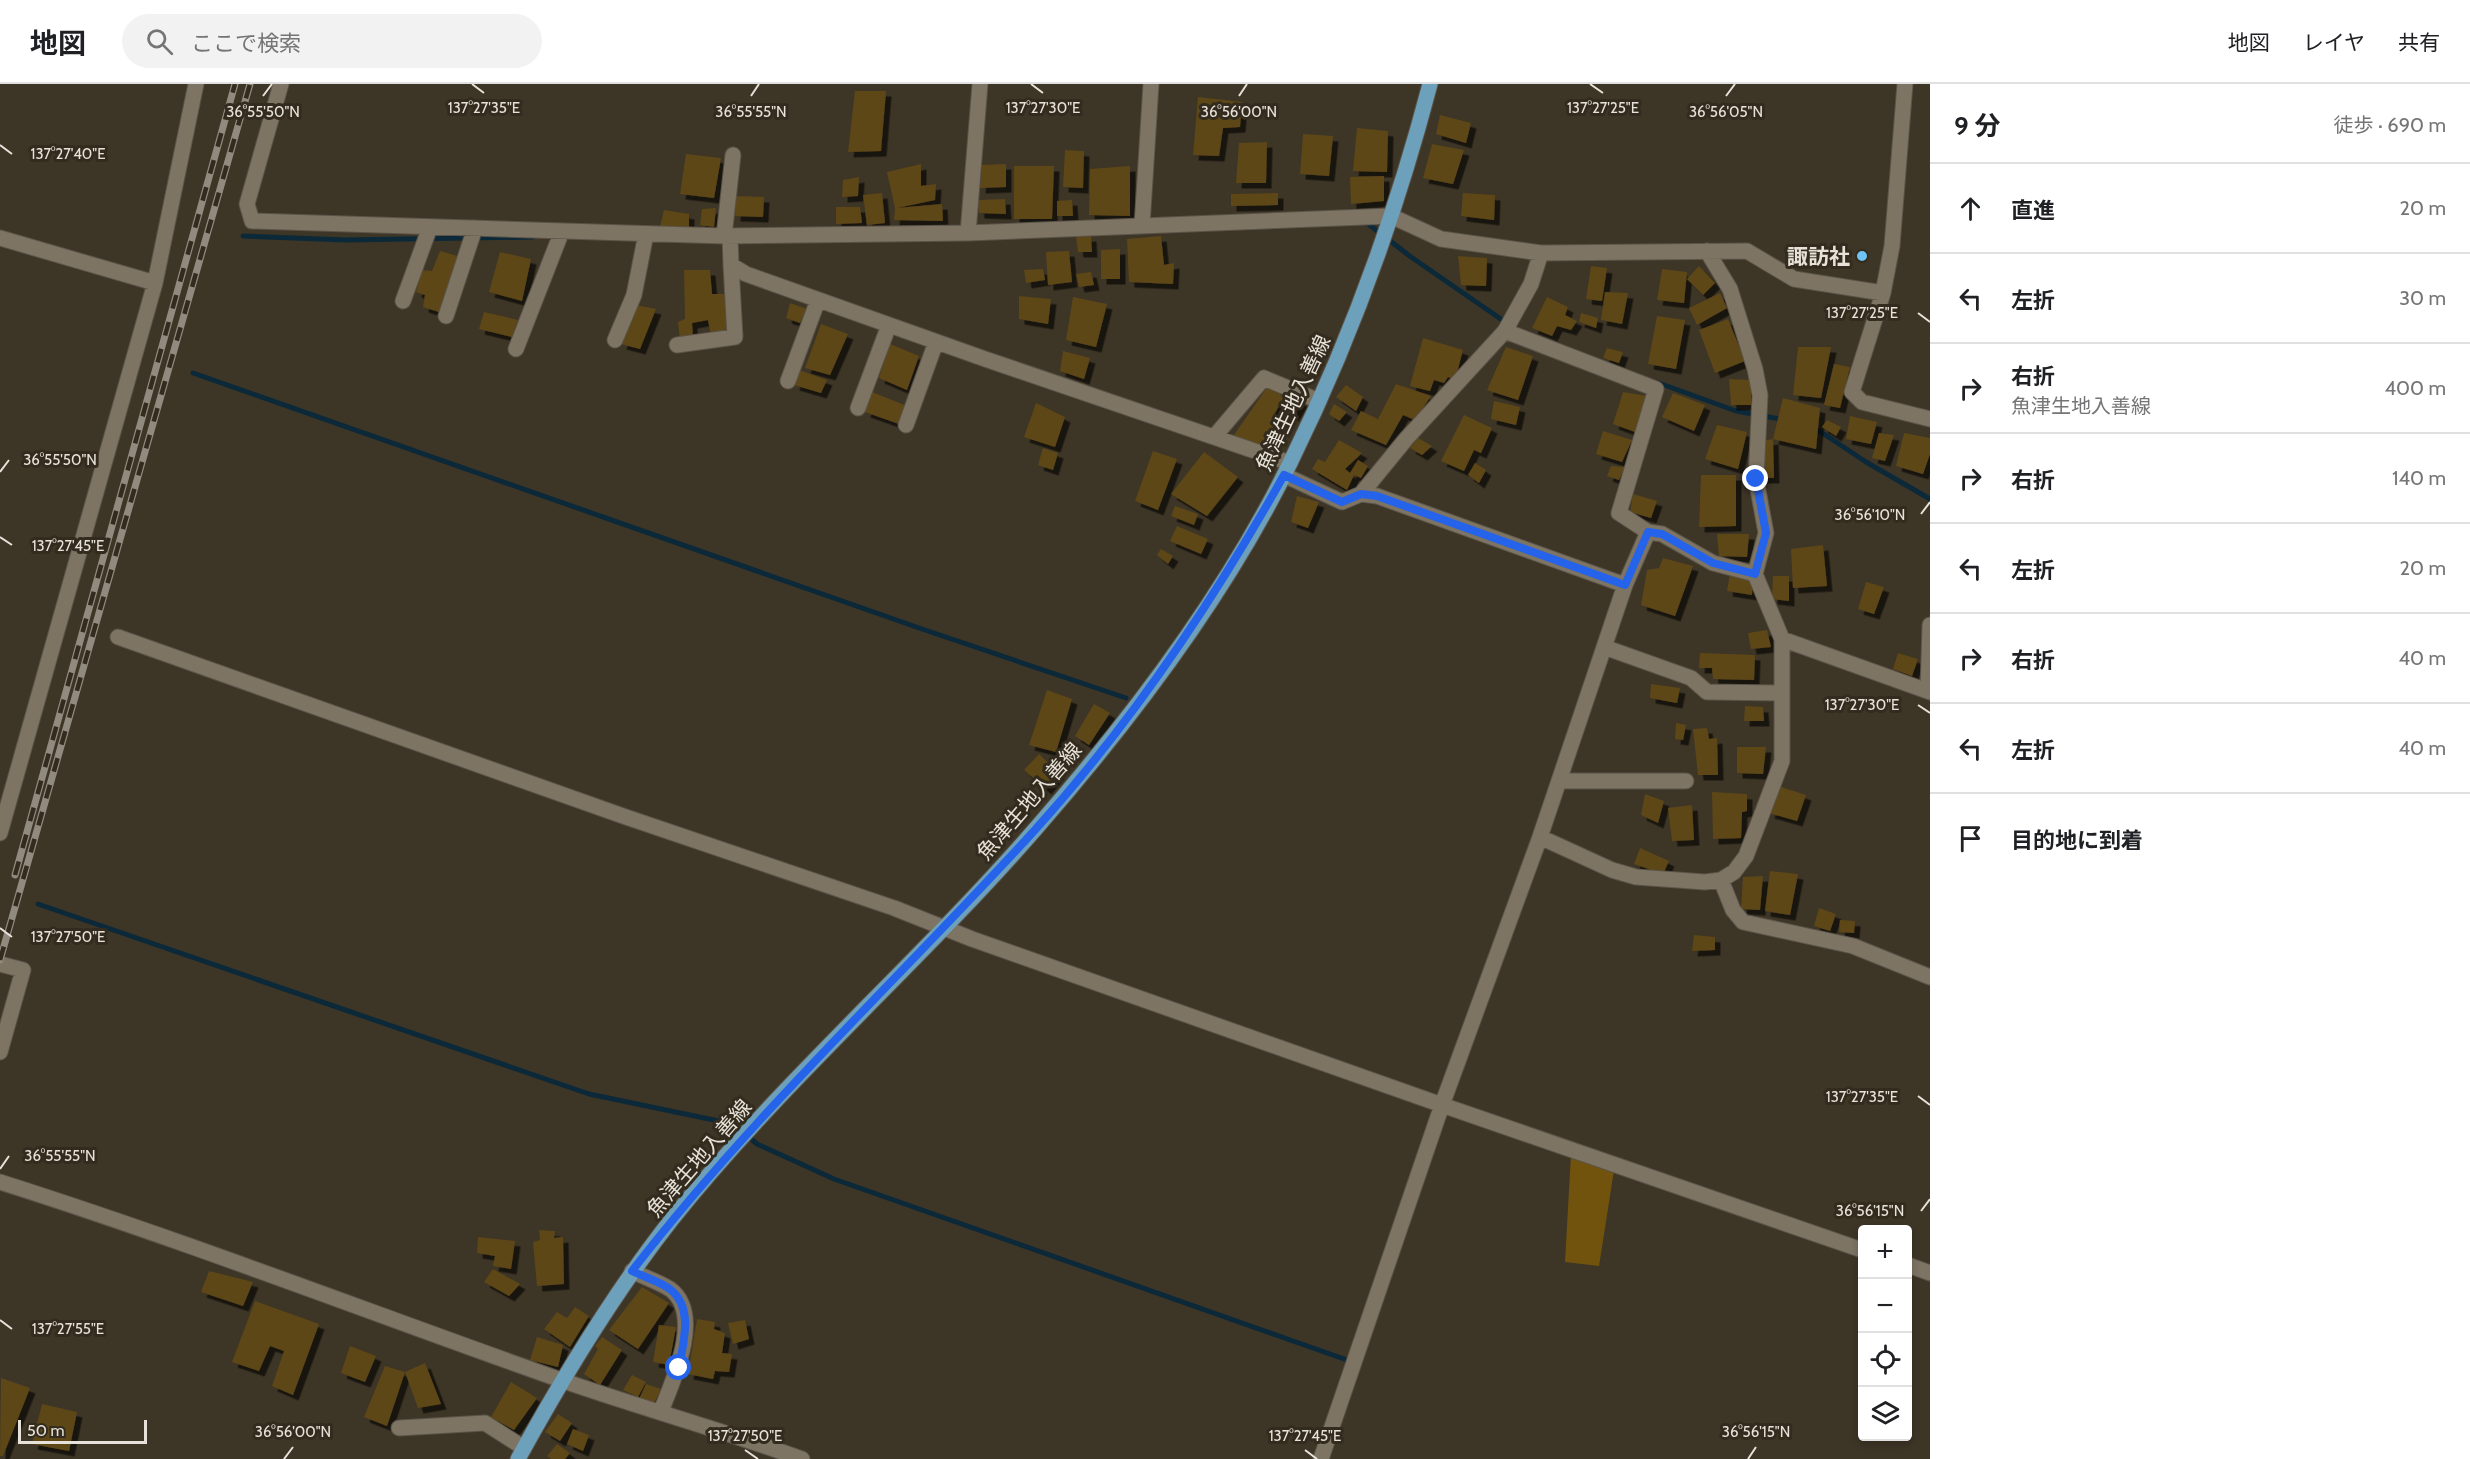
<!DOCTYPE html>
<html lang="ja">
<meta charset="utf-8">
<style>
body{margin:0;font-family:Cabin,"Noto Sans JP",sans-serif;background:#f2f2f2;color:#202124}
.controls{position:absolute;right:18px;bottom:18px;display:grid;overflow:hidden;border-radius:6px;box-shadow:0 3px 9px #0003}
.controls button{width:54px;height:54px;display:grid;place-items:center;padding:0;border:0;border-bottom:2px solid #e0e0e0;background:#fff;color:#202124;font:30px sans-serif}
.scale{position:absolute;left:18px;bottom:15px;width:129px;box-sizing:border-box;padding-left:6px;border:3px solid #e7e2d9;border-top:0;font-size:16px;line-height:21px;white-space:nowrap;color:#e7e2d9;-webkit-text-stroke:4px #332b1d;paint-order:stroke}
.stop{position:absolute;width:18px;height:18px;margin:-14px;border:4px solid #2563eb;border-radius:50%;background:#fff}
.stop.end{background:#2563eb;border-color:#fff;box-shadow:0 2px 6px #0008}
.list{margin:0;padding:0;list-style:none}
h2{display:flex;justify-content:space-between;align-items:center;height:78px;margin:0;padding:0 24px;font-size:26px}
h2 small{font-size:20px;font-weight:400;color:#757577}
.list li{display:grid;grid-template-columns:39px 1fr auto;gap:18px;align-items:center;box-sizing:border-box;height:90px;padding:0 24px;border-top:2px solid #e0e0e0}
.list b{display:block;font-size:22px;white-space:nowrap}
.list p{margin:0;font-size:20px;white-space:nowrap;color:#757577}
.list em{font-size:20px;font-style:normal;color:#757577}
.icon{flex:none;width:33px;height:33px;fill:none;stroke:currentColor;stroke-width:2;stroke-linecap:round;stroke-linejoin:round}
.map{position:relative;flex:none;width:1930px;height:1375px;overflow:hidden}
header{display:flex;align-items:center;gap:36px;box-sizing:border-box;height:84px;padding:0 30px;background:#fff;border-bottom:2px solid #e0e0e0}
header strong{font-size:28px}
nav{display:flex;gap:33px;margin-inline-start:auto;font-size:21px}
.search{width:420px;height:54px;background:#f2f2f2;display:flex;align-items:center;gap:15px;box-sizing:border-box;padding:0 21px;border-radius:33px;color:#757577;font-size:22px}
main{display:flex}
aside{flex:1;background:#fff}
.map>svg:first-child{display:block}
.green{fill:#72530e}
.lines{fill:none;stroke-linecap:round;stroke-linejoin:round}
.stream{stroke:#0c293a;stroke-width:5}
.building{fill:#5d4618;filter:url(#shadow)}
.minor-casing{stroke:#5b5348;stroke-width:17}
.major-casing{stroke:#5b5348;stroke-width:17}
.minor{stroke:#7d7464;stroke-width:15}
.major{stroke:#6da0ba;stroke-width:15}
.rail-casing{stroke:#918b7f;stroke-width:7}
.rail{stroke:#332b1d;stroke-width:4.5;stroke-dasharray:14;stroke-linecap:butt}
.route{stroke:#2563eb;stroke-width:8}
.ticks{fill:none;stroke:#e7e2d9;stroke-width:2}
.poi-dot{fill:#6fc2f4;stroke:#332b1d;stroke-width:2}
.labels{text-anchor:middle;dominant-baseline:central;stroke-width:6;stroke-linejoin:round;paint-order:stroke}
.poi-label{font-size:21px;font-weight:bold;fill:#e7e2d9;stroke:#332b1d;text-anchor:end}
.street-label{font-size:21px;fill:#e7e2d9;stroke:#332b1d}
.ticks-label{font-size:15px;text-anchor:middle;fill:#e7e2d9;stroke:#332b1d;stroke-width:6;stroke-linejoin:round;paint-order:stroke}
</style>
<header>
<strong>地図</strong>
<div class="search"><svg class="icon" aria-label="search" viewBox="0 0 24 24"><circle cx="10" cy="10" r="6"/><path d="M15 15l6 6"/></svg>ここで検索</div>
<nav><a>地図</a><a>レイヤ</a><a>共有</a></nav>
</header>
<main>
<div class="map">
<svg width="1930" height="1375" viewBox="0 0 1930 1375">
<defs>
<filter id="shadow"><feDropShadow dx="5.5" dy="5.5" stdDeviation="0" flood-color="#0009"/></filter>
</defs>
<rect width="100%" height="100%" fill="#3d3526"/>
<path class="green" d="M1571,1070L1614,1086L1599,1182L1565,1178Z"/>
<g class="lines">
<path class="stream" d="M1364,139H1367L1411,173L1508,240
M243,152L346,156L533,153
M193,289L922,545L1126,614
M1656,298L1736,327L1785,336
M1811,345L1821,348L1866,378L1930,415
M38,820L589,1010L733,1040L757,1060L834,1095L1347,1276"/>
</g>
<path class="building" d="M855,7H886L881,67L848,68Z
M1198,13L1242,18L1240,43L1223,44L1219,72L1193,71Z
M1440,31L1471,39L1466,59L1436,50Z
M1357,44L1388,47L1387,88L1353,87Z
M1303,50L1333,52L1329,92L1300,90Z
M1267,58L1266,99H1236L1239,59Z
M1432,60L1464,66L1453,100L1423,94Z
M1065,66L1084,67L1083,104L1063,103Z
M686,70L721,74L714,114L680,110Z
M921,80V102L936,100L935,116L897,124L942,120L943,137L894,136L895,124L887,88Z
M1006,80V103L980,104L982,81Z
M1014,82H1054L1052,135H1014Z
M1130,82V132L1089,131L1090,85Z
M1384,92V117L1351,120L1350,93Z
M859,93L858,112L842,113L843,96Z
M882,109L885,139L867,141L863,111Z
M1278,109V121L1231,122V110Z
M1463,109L1495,111L1494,136L1461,132Z
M736,112L764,113L763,133L735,132Z
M1005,115L1006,130L979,129L978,116Z
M1072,116L1073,132H1057V117Z
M836,123H860L862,139L836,140Z
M716,124L714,143L700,141L702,125Z
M664,126L689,130V145L660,143Z
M1091,152L1092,168H1078L1076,153Z
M1161,152L1164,181L1174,179L1173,200L1129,198L1127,155Z
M1120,165V195H1101V166Z
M440,167L461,173L442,229L423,223L425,211L416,208L422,186L432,187Z
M1069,167L1072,198L1048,201L1046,168Z
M500,168L531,175L522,217L489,208Z
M1458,172L1487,174L1486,202L1461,201Z
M1591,182L1607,184L1602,217L1586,215Z
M1699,182L1715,199L1703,211L1687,195Z
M1043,185L1045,196L1026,199L1024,186Z
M1662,185L1687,188L1684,219L1657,216Z
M684,186H710L712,210H727L730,250L711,252L708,236L692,239L693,254L680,256L678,238L685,235Z
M1091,188L1094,201L1079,203L1076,190Z
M1605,208L1628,209L1622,240L1601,236Z
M1720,209L1727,224L1697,241L1689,224Z
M1019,212L1051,215L1048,240L1019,235Z
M1073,213L1107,220L1096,263L1066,256Z
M1547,213L1568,223L1565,231L1577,237L1571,246L1557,242L1552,252L1532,244Z
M790,219L807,225L800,239L786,234Z
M636,221L656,225L640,265L621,260Z
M484,228L518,236L512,253L479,245Z
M1581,229L1598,234L1596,244L1579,238Z
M1657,232L1685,236L1676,285L1648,280Z
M1728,235L1745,277L1715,289L1699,246Z
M821,240L848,250L830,291L805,284Z
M1423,254L1463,266L1455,296L1448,293L1444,299L1434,296L1430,307L1410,302Z
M890,260L919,272L907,306L879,294Z
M1506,263L1533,272L1518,316L1487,306Z
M1798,263H1831L1821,314L1793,311Z
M1607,264L1623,268L1619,279L1603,274Z
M1063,267L1090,274L1084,295L1060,287Z
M1834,280L1850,283L1840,324L1824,321Z
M799,286L827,296L821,309L794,301Z
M1729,295L1751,296V321H1731Z
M1396,300L1431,312L1415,336L1403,331L1386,361L1351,346L1361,327L1378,335Z
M1346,301L1363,313L1356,327L1336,313Z
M1268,302L1284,313L1274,331L1278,336L1259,365L1234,351Z
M872,308L907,322L899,340L865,328Z
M1623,308L1647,312L1635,348L1613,340Z
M1673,309L1705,321L1694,347L1662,333Z
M1291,310L1302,318L1293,332L1281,324Z
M1783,314L1820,324L1816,365L1773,355Z
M1494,317L1520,323L1516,341L1491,335Z
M1036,319L1065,333L1055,363L1024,353Z
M1334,320L1347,328L1339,337L1329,330Z
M1464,331L1492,344L1481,369L1474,366L1464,387L1441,377Z
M1850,332L1877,338L1871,360L1846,355Z
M1827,336L1841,343L1836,352L1822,343Z
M1717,341L1747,348L1738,385L1705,375Z
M1603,347L1632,356L1622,378L1596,370Z
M1879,349L1894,351L1885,377L1872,374Z
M1904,349L1930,354V370L1923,390L1896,382Z
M1418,354L1432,362L1422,371L1410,364Z
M1773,355L1774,394H1761V357Z
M1339,356L1362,369L1345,385L1350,389L1358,376L1368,382L1361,394L1354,391L1347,406L1312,385L1318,375L1325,378Z
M1043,364L1058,369L1053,386L1038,381Z
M1153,367L1177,375L1158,426L1135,417Z
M1204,368L1238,393L1207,432L1171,410Z
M1475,379L1486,386L1479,399L1468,391Z
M1611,382L1625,383L1619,396L1607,392Z
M1701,391H1736V442L1699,443Z
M1633,410L1657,417L1651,434L1630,428Z
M1297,412L1319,418L1308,444L1291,438Z
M1175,422L1198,430L1194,441L1171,432Z
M1177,442L1208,455L1201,470L1170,457Z
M1717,450H1749L1747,473L1719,472Z
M1823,461L1827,502L1793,504L1791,465Z
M1161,465L1173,472L1168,480L1157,471Z
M1663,474L1693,482L1675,532L1641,521L1647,486L1659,484Z
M1730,490L1753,494L1752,511L1727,507Z
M1773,492H1789V517L1772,515Z
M1866,498L1884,503L1874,530L1858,525Z
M1767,546L1771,563L1751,565L1748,549Z
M1700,569L1755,571L1754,596L1713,595L1712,584H1699Z
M1898,569L1918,575L1912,592L1893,585Z
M1651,600L1680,604L1677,619L1650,614Z
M1047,606L1072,615L1056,668L1029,661Z
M1094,620L1110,629L1089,661L1075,652Z
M1745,622L1763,623L1764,637H1744Z
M1676,639L1686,641L1683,656L1675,655Z
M1707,644L1709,655L1717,654L1718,691H1698L1693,645Z
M1737,663H1766L1763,690L1737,689Z
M1039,670L1059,689L1046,705L1024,686Z
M1778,702L1806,711L1797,737L1769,729Z
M1712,708L1747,710V727L1742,728L1741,754L1713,755Z
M1645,710L1664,717L1658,739L1641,731Z
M1692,721L1694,756L1672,757L1668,724Z
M1640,764L1669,777L1663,790L1634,780Z
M1770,787L1798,790L1790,831L1765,827Z
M1763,792L1760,826L1741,825L1743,793Z
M1819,824L1836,830L1830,847L1814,842Z
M1840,836L1855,837L1854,849L1839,848Z
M1694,851L1715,853V866L1692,867Z
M539,1146L555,1147L554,1154L563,1153L564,1200L537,1202L533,1158L540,1156Z
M478,1153L515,1157L511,1185L493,1182L495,1172L477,1169Z
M493,1185L520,1200L509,1212L484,1198Z
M209,1187L253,1198L243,1222L201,1208Z
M642,1203L669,1219L638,1265L609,1246Z
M255,1217L319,1240L293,1311L272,1302L284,1267L270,1262L259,1287L232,1278Z
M575,1223L589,1232L570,1263L544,1245L557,1228L567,1234Z
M697,1235L715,1238L714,1245L725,1249L722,1269L732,1270L729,1288L715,1287L713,1295L688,1290Z
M745,1236L749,1255L733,1260L728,1239Z
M659,1241L676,1243L669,1281L653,1278Z
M537,1253L563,1261L558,1283L530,1276Z
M602,1253L622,1266L600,1301L584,1290L598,1265L595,1262Z
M350,1262L376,1272L365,1298L341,1289Z
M425,1279L441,1320L418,1324L405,1288Z
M385,1282L405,1288L387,1342L364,1333Z
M632,1291L646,1298L638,1313L623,1306Z
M1,1294L30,1304L3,1372H0Z
M511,1298L537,1314L514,1346L491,1333Z
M646,1300L661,1305L654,1320L639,1315Z
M42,1320L77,1328L69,1367L32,1360Z
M558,1330L572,1339L560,1357L545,1348Z
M573,1345L589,1351L583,1367L567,1360Z
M557,1360L570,1369L565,1375H551L547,1372Z"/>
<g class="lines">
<defs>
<path id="minor" d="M281,0L247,120L252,137L724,152L968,149L1391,132L1441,155L1541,169L1747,167L1794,195L1883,209
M1905,0L1892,162L1883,209L1852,308L1862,318L1930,335
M1142,142L1151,0
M968,149L980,0
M724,152L733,71
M730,152L731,181L746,190L985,275L1290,379
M0,154L155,199
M403,217L430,143
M446,232L475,144
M1505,247L1656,305L1619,429L1648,448
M615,256L634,211L646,150
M677,261L735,253L731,181
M516,265L562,147
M788,297L818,216
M858,324L889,241
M906,341L936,258
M1214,353L1264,294L1319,317
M1284,391L1342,418L1361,410L1377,412L1625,501
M1361,410L1406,355L1505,247L1531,200L1541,169
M118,553L623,732L894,824L972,855L1442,1021L1862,1166
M1782,555L1930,608
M1604,563L1691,594L1707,608L1782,609
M1928,607L1930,541
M1559,697H1686
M0,749L155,199L196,0
M1540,753L1612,786L1636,793L1705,798L1721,796L1734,788L1746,772L1782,677V555L1755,490L1766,449L1756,395L1760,311L1755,285L1730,205L1707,167
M1721,796L1733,826L1743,838L1853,862L1930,893
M0,880L23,886L0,968
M0,1098C189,1158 374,1230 561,1296C641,1324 722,1346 802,1375
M1908,1181L1930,1189
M632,1187C644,1193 659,1198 670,1205C704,1230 673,1297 661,1327
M399,1344L485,1339L524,1364
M1321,1375L1442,1021L1540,753L1625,501L1648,448L1662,450L1713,479L1755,490"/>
<path id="major" d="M518,1375C564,1291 613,1210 672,1135C784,995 921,877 1038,742C1132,634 1228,507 1291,377C1350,257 1396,130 1430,0"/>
</defs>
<use href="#minor" class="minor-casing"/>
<use href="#major" class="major-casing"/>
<use href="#minor" class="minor"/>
<use href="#major" class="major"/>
<defs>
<path id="rail" d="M15,791L235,0
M0,876L250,0"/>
</defs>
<use href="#rail" class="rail-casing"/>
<use href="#rail" class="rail"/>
</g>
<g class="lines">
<path class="route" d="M679,1284C683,1259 694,1225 671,1206C662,1198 644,1193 632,1187C754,1029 900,894 1034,747C1132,639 1213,518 1284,391L1342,418L1361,410L1377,412L1625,501L1648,448L1662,450L1713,479L1755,490L1766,449L1756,395"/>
</g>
<path class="ticks" d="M472,0L484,9M1031,0L1043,9M1590,0L1603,9M263,12L272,0M751,12L759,0M1239,12L1247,0M1726,12L1735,0M0,61L12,70M1918,229L1930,238M0,388L9,376M1921,430L1930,418M0,453L12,461M1918,621L1930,629M0,844L12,853M1918,1012L1930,1021M0,1085L9,1072M1921,1127L1930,1115M0,1236L12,1245M745,1366L758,1375M1305,1366L1317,1375M284,1375L293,1363M1748,1375L1756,1363"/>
<circle class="poi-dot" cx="1862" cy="172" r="6"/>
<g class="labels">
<g class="poi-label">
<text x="1850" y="172">諏訪社</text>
</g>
<g class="street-label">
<text transform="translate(1293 319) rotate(-65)">魚津生地入善線</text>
<text transform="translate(1029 717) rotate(-49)">魚津生地入善線</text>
<text transform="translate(699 1074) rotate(-49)">魚津生地入善線</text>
</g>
</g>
<g class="ticks-label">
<text x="1603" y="29">137°27'25"E</text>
<text x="484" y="29">137°27'35"E</text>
<text x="1043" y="29">137°27'30"E</text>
<text x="263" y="33">36°55'50"N</text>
<text x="751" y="33">36°55'55"N</text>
<text x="1239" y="33">36°56'00"N</text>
<text x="1726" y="33">36°56'05"N</text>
<text x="68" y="75">137°27'40"E</text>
<text x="1862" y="234">137°27'25"E</text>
<text x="60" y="381">36°55'50"N</text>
<text x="1870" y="436">36°56'10"N</text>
<text x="68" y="467">137°27'45"E</text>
<text x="1862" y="626">137°27'30"E</text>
<text x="68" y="858">137°27'50"E</text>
<text x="1862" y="1018">137°27'35"E</text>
<text x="60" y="1077">36°55'55"N</text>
<text x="1870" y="1132">36°56'15"N</text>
<text x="68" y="1250">137°27'55"E</text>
<text x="293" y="1353">36°56'00"N</text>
<text x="1756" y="1353">36°56'15"N</text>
<text x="745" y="1357">137°27'50"E</text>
<text x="1305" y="1357">137°27'45"E</text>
</g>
</svg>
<div class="controls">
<button>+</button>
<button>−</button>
<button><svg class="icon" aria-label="locate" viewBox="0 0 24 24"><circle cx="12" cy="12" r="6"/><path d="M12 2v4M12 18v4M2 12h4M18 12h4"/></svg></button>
<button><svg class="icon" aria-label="layers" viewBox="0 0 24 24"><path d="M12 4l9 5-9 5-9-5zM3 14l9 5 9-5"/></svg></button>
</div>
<div class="scale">50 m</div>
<div class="stop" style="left:679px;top:1284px"></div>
<div class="stop end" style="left:1756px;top:395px"></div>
</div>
<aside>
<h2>9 分<small>徒歩 · 690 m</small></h2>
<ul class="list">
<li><svg class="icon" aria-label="ahead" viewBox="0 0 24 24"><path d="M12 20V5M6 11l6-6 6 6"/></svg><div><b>直進</b></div><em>20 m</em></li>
<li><svg class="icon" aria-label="left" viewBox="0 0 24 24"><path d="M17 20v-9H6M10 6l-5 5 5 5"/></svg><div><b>左折</b></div><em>30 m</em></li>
<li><svg class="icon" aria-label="right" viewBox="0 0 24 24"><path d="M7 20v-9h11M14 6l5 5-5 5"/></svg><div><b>右折</b><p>魚津生地入善線</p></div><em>400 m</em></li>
<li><svg class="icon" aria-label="right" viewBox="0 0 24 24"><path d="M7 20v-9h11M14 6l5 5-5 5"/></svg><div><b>右折</b></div><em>140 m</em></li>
<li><svg class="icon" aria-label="left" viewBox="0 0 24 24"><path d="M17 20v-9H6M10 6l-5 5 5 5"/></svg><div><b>左折</b></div><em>20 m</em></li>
<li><svg class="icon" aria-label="right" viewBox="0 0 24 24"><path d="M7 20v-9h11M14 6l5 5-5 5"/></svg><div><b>右折</b></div><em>40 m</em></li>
<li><svg class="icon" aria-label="left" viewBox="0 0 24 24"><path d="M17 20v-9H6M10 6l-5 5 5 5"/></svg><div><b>左折</b></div><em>40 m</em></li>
<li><svg class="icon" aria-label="arrive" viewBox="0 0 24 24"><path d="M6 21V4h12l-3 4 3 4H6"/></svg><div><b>目的地に到着</b></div></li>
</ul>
</aside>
</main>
